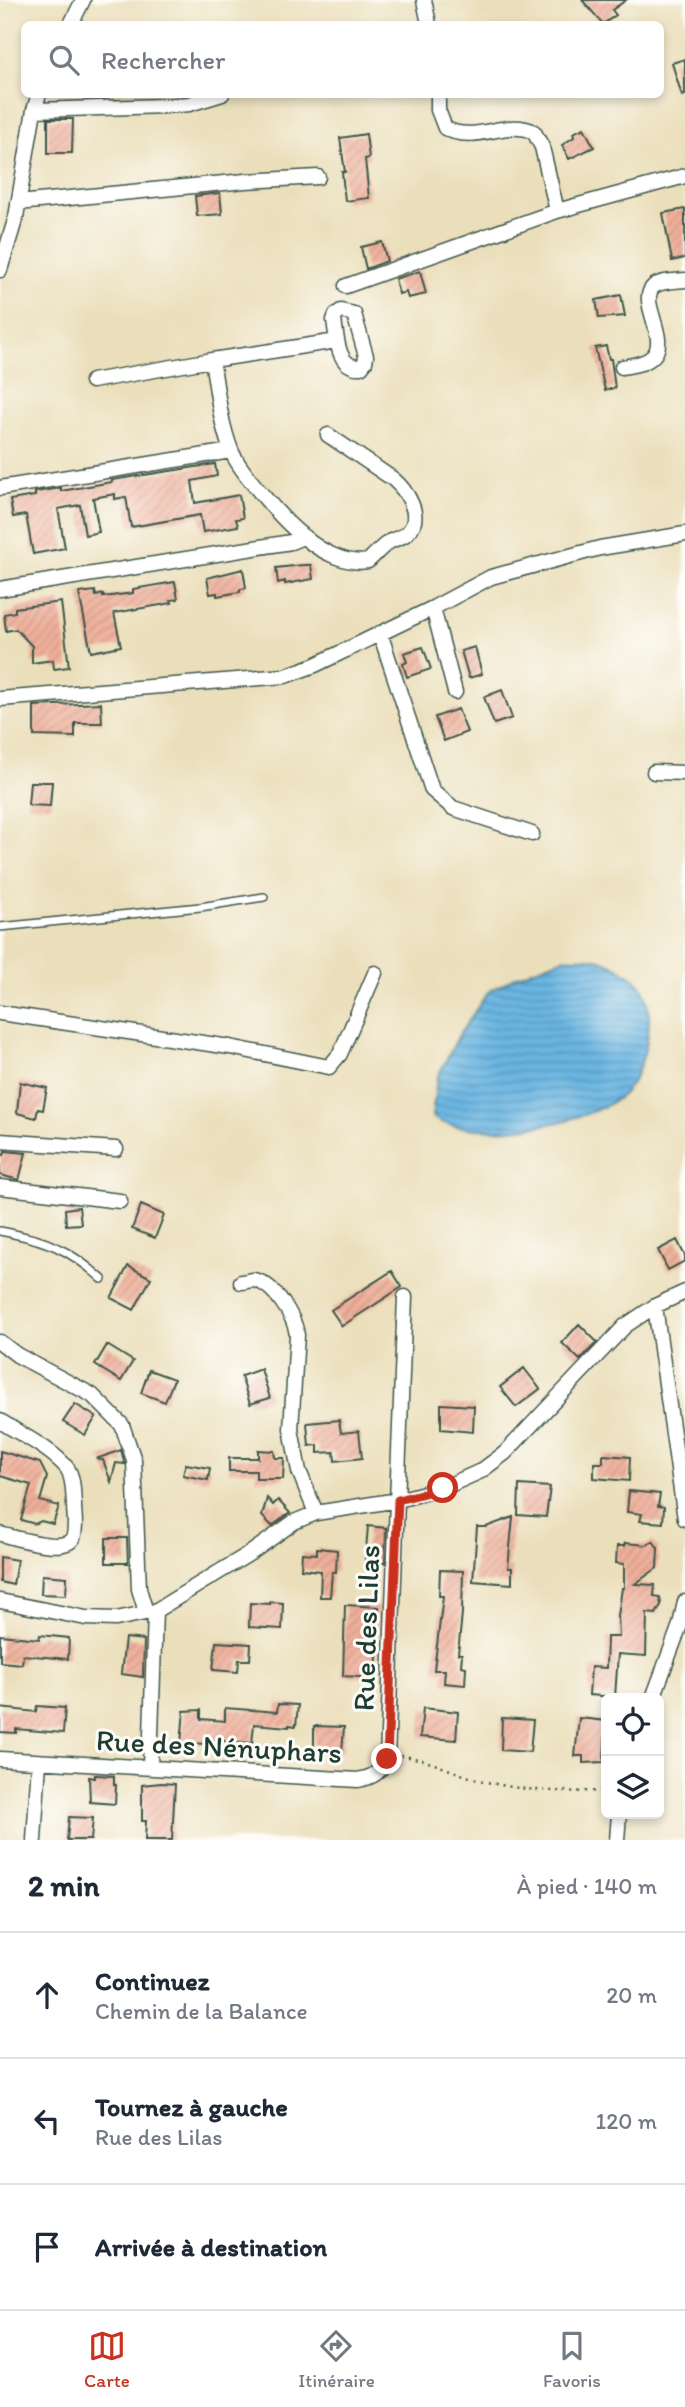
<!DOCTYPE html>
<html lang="fr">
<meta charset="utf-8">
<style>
body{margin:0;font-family:Itim,sans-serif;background:#f6f6f7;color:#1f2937}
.controls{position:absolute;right:21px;bottom:21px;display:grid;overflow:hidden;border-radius:10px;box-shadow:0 4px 10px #0003}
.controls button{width:63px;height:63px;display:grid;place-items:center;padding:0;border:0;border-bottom:2px solid #e0e1e3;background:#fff;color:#1f2937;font:35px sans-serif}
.stop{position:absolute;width:21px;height:21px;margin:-16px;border:5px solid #c8321e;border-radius:50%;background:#fff}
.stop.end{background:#c8321e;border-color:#fff;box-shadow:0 2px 7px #0008}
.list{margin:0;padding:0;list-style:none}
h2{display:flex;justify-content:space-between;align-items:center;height:91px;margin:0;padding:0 28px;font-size:30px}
h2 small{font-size:23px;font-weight:400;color:#747a83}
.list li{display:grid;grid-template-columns:46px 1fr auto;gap:21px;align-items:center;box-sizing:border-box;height:126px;padding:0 28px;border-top:2px solid #e0e1e3}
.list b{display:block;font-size:26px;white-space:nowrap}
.list p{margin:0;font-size:23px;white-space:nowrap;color:#747a83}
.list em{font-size:23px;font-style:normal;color:#747a83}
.icon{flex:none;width:38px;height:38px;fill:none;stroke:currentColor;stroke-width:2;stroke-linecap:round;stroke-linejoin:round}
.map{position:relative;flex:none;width:685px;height:1840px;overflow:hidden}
.search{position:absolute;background:#fff;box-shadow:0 4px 10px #0003;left:21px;right:21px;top:21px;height:77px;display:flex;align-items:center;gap:18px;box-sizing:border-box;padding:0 24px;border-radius:10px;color:#747a83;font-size:26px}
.sheet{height:469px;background:#fff}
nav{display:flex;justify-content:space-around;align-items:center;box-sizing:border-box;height:98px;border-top:2px solid #e0e1e3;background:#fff;font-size:19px;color:#747a83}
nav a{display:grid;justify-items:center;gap:4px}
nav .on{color:#c8321e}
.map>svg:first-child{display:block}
.water{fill:url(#water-rules);stroke:#44798b;stroke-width:2}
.building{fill:url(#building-hatch)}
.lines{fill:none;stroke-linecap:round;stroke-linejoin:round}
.lane-casing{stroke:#3e5548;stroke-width:10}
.street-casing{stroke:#3e5548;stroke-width:17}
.path{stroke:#3e5548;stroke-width:2.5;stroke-dasharray:2 5;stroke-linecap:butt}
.lane{stroke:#fff;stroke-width:7}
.street{stroke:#fff;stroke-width:14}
.route{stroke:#c8321e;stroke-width:9}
.labels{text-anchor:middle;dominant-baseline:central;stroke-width:6;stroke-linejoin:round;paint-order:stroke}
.street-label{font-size:30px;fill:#1f3d34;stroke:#fdfcf7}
</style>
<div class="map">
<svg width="685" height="1840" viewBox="0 0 685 1840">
<defs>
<pattern id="water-rules" width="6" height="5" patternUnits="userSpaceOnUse" patternTransform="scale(1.75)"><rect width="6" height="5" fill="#69b5e2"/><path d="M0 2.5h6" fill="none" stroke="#5694b8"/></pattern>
<pattern id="building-hatch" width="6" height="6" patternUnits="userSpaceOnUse" patternTransform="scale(1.75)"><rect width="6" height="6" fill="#efaf9a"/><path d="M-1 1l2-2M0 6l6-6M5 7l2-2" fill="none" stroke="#cc9785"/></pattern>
</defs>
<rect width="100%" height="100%" fill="#fdfcf7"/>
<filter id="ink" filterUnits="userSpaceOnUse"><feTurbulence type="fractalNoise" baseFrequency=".0143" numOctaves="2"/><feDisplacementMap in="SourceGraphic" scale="14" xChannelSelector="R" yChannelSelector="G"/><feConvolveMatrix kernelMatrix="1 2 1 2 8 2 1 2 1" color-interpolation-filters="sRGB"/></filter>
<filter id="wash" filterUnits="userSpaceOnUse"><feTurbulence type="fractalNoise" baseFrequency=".00686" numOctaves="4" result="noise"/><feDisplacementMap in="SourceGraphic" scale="28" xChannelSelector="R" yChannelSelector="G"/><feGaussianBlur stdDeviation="1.57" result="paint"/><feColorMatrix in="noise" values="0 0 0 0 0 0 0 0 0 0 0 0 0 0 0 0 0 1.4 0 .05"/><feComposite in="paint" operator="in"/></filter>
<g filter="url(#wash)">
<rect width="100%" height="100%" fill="#ebdfbb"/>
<path class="water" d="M564,958C573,958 586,956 596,959C607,961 625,971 634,978C662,999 646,1070 625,1092C592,1126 472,1143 432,1117L437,1078L459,1035L488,992L517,976Z"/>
<g id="blocks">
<path class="building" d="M582,0H626L612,10L616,15L603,24Z
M685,59V95L682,96L672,63Z
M48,119H73L72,153H48Z
M584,128L594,147L569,159L562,145L574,137L573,133Z
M366,134L369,158L365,159L369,198L345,201L342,172H345L340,138Z
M220,193L222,214L197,216L195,196Z
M685,209V258L672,261L663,213Z
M382,242L387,261L366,269L361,247Z
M420,271L426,294L408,298L406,292L399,294L395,279Z
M621,295L625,316L599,318L596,300Z
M606,346L609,359H611L615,388L605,390L595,348Z
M215,464L217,476L192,481L195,503L239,495L243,518L236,519L238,526L203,532L200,515L131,527L126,497L115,499V494L93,498L99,532L85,535L80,505L58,509L65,548L33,554L26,515L13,517L10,500L35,496V492L61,488V491L112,482V480Z
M303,565H311L313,579L285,584V581L278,583L276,568Z
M243,569L246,588L240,589V592L217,596V593L210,594L207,578Z
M175,582L178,599L171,600L172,603L114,613L121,646L91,652L79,593L95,591L96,596L103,594V597L133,593V589Z
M61,602L69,667L54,669L53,660L32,663V646L16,629L6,631L4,614L15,612V608Z
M423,647L431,669L407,677L403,664L407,662L404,653Z
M475,647L482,674L469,678L461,651Z
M502,690L512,718L494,724L484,697Z
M101,703L102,723H75V737L34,736V706Z
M458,709L467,732L444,741L435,717Z
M30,782H52L50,806L28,805Z
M20,1082L47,1088L43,1110L38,1109L36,1118L17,1113Z
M5,1151L26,1153L19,1180L0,1175V1154L4,1155Z
M141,1205L164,1215L155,1238L132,1229Z
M79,1207L81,1224L66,1225L65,1209Z
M677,1240L685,1256V1261L668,1270L658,1250Z
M128,1266L151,1278L134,1310L111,1298Z
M392,1271L402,1287L342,1326L331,1310Z
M579,1324L597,1342L580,1360L562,1343Z
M107,1345L133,1361L121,1381L95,1365Z
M524,1368L540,1389L516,1407L500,1387Z
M261,1369L270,1398L250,1404L241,1376Z
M149,1370L174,1379L165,1402L141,1393Z
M75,1404L96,1417L85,1435L63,1422Z
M441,1404L474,1406L473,1432L441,1429Z
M339,1420L341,1433L359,1431L362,1458L335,1461L334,1452L318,1453V1445L309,1446L307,1423Z
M121,1450L125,1464L116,1463L111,1482L103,1460L96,1459Z
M258,1450L274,1451L275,1458H284L283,1479H256V1471H229V1458H258Z
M0,1451L40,1463L47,1477L40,1501L59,1506L53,1524L41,1521L35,1524L21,1520L31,1485L0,1476Z
M603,1455L630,1457L629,1481L594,1478V1463H603Z
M186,1464L210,1468L208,1480L183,1475Z
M519,1485L550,1487L546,1517L518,1515Z
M629,1491L660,1494L658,1506L664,1507L663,1523L640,1521L642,1514L627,1512Z
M267,1498L273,1505L278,1500L290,1513L272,1526L262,1516Z
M513,1517L508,1568H512V1584L473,1581L477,1527H486Z
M368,1526L386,1528L385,1563L365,1561Z
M106,1538H127L128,1563H106Z
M653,1541L658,1548L657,1568L635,1584L655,1585L654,1596L660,1597L661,1605L656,1614L647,1613L646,1656L618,1654L615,1697L589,1695L591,1667L606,1668L607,1637H619L618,1616L622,1588H624V1564L616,1563L617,1546H624L625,1543L647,1545Z
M317,1548L337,1550L336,1572H332L330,1597H320L321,1571L301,1569L302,1553L317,1554Z
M0,1557L17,1560L13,1585L0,1582Z
M440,1570L463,1571L462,1613L458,1654H462L461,1666L466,1667L465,1685L444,1683L445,1670H434L443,1596H439Z
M42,1575L67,1577L66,1595L41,1594Z
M270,1602L283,1603L282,1629L249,1627L250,1603L270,1604Z
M345,1605L379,1607L376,1678L343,1676Z
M0,1635L39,1639L40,1635L69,1638L68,1659L23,1655L22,1664L0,1662Z
M125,1638L144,1640L143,1677L121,1674Z
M216,1642L251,1644L250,1660H239L238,1672L213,1670Z
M278,1704L298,1705L296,1726L289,1725V1727L254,1724L252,1743L210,1740L209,1744L181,1743L184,1711L201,1710V1719L225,1721V1708L277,1712Z
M37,1706L65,1708L63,1733L16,1729V1733L0,1732V1708L36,1712Z
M423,1708L458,1712L456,1740L420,1737Z
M502,1718L533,1720L530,1752L501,1750Z
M579,1718L606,1721L604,1762L583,1763V1756H575Z
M314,1726L344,1727L342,1752L314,1750Z
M95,1775L114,1776V1785H116L115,1804L90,1802L89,1777L95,1778Z
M161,1783L175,1784L172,1840H145L146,1821H142V1785Z
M69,1817L93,1818L91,1840H67Z"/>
</g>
</g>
<g filter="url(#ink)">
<use href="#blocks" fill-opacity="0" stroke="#3e5548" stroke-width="2"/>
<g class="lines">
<defs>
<path id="lane" d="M0,927L200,907L264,897
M0,1231C45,1240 67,1247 102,1279"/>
<path id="street" d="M424,0L429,24
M71,24L83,0
M438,94V110L445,128C474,145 506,118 534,132L542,147L557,211
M34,110L165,106L189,104L222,94
M18,203L245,181L318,177
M0,270L16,217L34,110L39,94
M346,286L557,211L685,176
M341,311L354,314L366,356L365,362L361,367C337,369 337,338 334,320L336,315Z
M212,360C217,389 220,422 231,450C239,471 285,523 304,537C320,551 346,565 368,561C375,555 381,547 389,542C395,538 403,538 408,532C424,516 406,490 393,479L328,435
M622,367C632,365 646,364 653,356C670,339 638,301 653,287C659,281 676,281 685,280
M92,381L212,360L337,341
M0,488L231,451
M0,589L291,542L303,537
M433,608L455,692
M380,633L432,790L453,808L532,834
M0,699L285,676L315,665L433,608L491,577L600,548L685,534
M654,772L685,773
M0,1013L230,1047L329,1067L340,1054L375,973
M0,1141L116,1149
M0,1187L120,1201
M241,1282C245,1282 249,1280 253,1280C273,1282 295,1317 297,1335L291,1429L299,1471L316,1513
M655,1306L685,1519
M0,1342L17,1355L92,1395L122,1425L134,1460L139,1589L146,1612
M0,1421C22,1435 50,1448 67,1468C74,1478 73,1494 74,1505C74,1515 77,1528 73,1538C64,1554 14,1537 0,1534
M0,1601L86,1618L116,1619L155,1611L252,1552L294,1522L316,1513L398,1500L443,1488L481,1471L505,1453L625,1326L655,1306L685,1292
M653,1698L680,1625L685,1602
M0,1759L358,1780C374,1777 379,1773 387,1759L405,1297
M150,1767L155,1611
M34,1840L39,1762
M617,1840L619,1814"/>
</defs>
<use href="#lane" class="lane-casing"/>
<use href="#street" class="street-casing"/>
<path class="path" d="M401,1756C427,1758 458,1775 483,1781C525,1792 564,1792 606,1791"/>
<use href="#lane" class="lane"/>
<use href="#street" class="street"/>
</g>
</g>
<g class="lines" filter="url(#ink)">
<path class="route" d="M387,1759L398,1500L443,1488"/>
</g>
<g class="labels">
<g class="street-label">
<text transform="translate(366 1628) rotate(-88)">Rue des Lilas</text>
<text transform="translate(219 1746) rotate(3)">Rue des Nénuphars</text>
</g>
</g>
</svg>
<div class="controls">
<button><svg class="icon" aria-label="locate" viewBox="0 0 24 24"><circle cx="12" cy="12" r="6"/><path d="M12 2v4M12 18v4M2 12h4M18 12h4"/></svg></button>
<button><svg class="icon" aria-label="layers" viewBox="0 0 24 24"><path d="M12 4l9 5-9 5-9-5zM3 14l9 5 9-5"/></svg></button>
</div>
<div class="stop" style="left:443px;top:1488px"></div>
<div class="stop end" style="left:387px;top:1759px"></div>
<div class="search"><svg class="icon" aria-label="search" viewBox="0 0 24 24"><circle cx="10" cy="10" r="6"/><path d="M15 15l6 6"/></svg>Rechercher</div>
</div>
<section class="sheet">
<h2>2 min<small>À pied · 140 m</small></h2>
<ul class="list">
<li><svg class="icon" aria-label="ahead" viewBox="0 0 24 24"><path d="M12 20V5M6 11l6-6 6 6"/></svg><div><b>Continuez</b><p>Chemin de la Balance</p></div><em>20 m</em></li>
<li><svg class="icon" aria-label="left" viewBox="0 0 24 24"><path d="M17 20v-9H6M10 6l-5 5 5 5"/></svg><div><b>Tournez à gauche</b><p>Rue des Lilas</p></div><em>120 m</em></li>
<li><svg class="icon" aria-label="arrive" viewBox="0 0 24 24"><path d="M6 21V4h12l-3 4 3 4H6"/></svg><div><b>Arrivée à destination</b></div></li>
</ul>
</section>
<nav>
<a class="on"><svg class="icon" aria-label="map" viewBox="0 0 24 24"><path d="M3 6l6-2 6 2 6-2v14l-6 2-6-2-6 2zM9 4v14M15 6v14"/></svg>Carte</a>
<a><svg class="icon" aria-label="directions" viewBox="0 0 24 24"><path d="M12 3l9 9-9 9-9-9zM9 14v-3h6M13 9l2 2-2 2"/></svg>Itinéraire</a>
<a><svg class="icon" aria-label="saved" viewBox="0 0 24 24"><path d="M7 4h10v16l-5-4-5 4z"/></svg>Favoris</a>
</nav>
